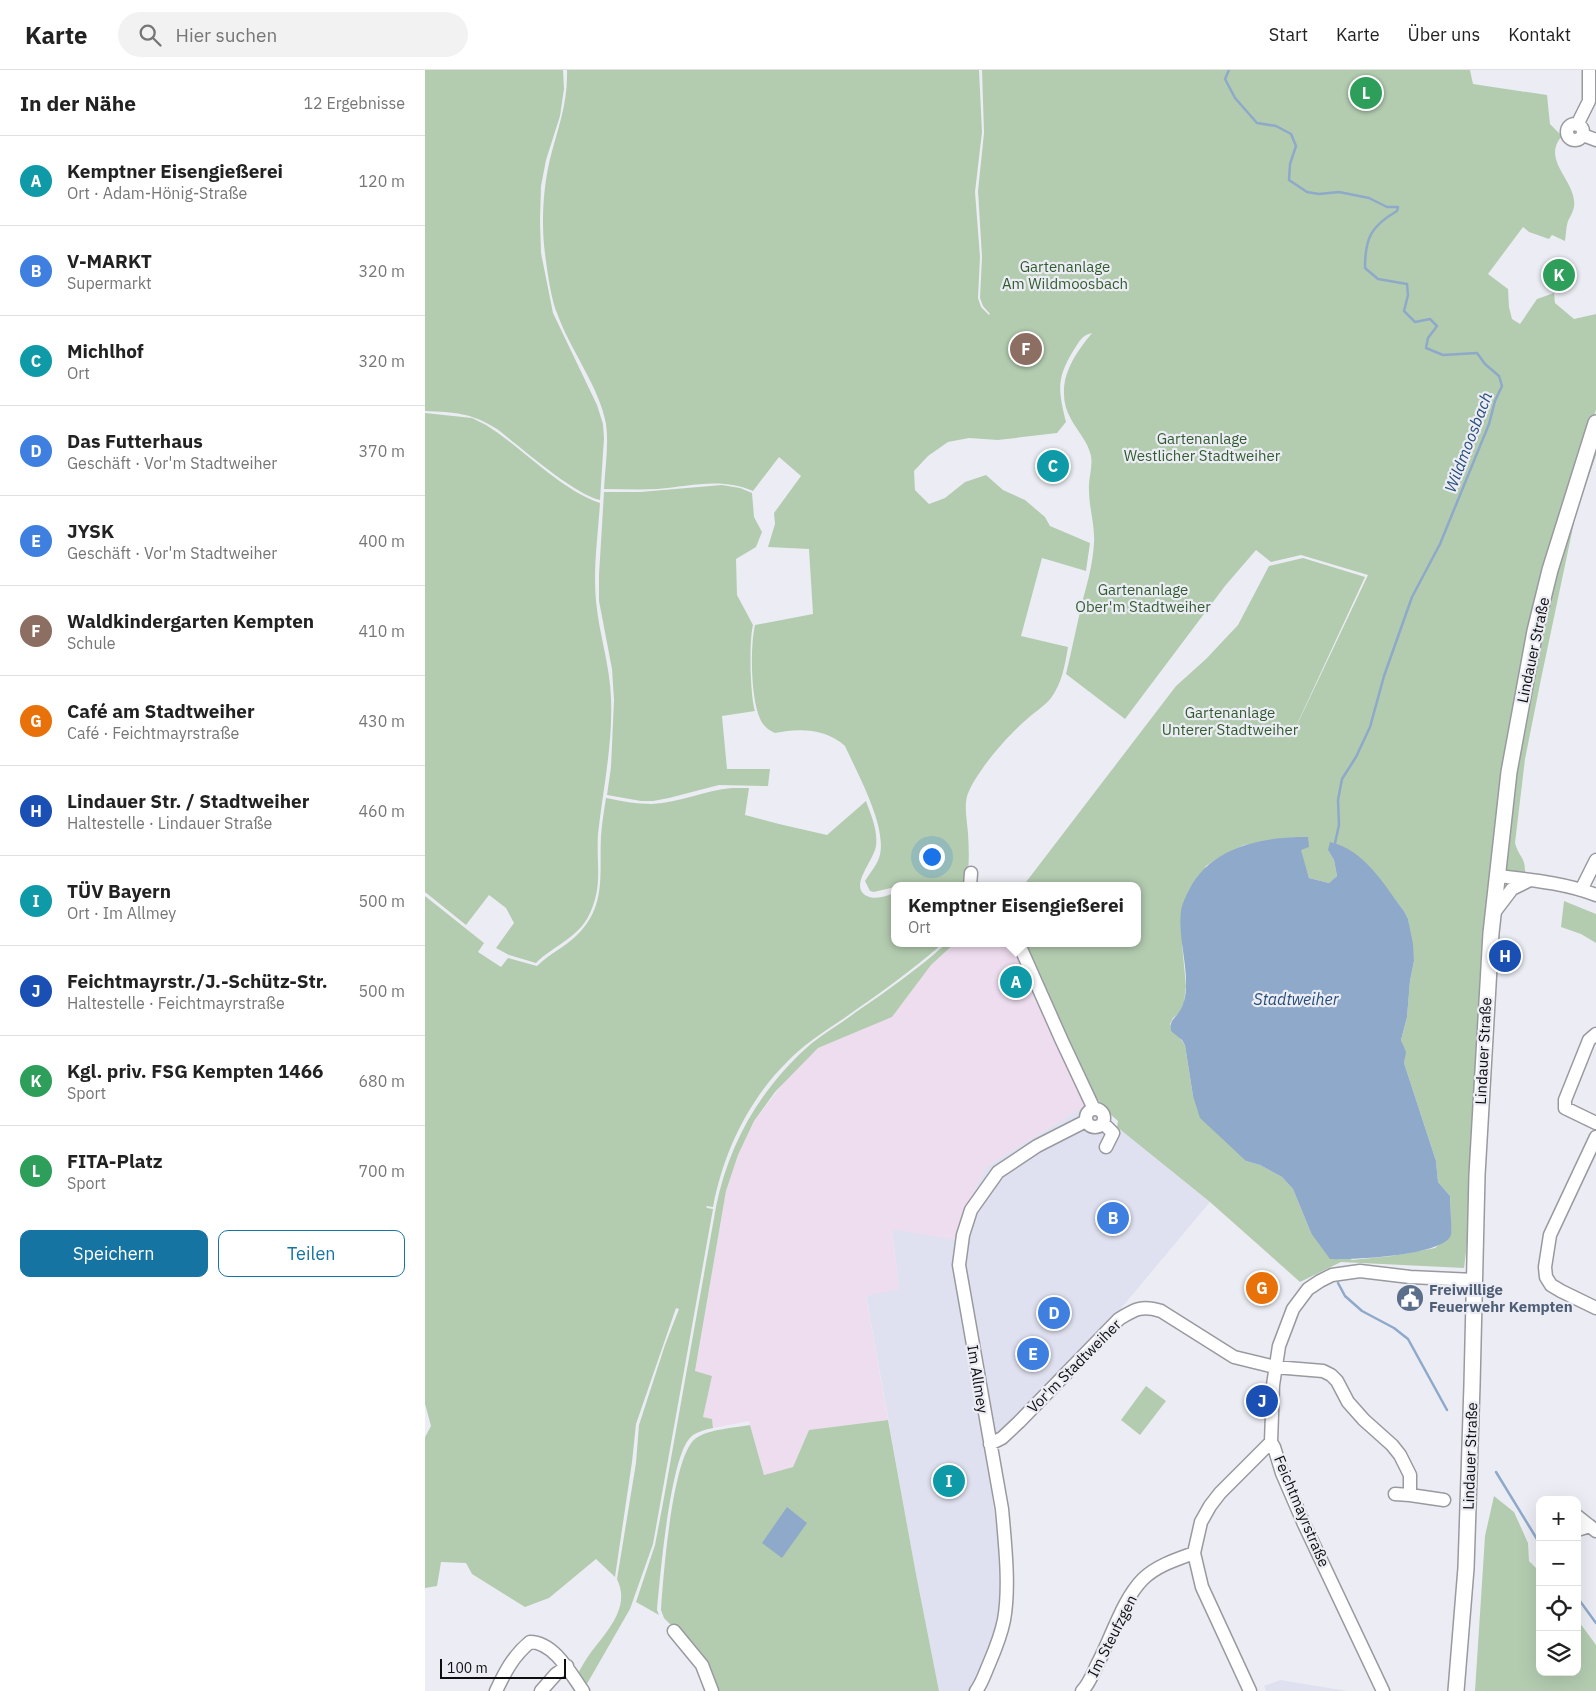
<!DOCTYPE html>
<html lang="de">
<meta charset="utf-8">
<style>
body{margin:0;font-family:"IBM Plex Sans",sans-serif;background:#f2f2f2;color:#222}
.controls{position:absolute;right:15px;bottom:15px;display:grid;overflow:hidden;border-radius:10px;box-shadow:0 5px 20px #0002}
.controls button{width:45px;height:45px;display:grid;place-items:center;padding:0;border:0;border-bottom:1px solid #e0e0e0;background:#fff;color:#222;font:25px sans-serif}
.scale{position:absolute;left:15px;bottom:12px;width:126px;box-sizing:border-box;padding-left:5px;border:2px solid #0d0d0f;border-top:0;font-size:14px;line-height:18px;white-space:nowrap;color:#0d0d0f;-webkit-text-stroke:4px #ecedf4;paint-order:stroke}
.you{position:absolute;left:506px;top:786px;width:18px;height:18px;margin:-12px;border:4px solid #fff;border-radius:50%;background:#1a73e8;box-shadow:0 0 0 8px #1a73e833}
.badge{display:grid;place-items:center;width:32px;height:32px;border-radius:50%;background:#1674a2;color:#fff;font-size:16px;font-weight:700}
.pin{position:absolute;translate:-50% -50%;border:2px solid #fff;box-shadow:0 1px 5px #0006}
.popup{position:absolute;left:466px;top:812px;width:250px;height:65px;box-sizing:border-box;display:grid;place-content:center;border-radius:10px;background:#fff;filter:drop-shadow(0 1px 4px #0005);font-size:16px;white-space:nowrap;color:#767676}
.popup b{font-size:19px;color:#222}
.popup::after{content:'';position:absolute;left:50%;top:100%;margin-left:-10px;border:10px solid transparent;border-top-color:#fff}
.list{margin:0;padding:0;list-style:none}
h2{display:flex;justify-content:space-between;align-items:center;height:65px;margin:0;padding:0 20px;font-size:21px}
h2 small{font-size:16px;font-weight:400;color:#767676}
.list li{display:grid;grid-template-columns:32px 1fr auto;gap:15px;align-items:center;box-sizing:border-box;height:90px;padding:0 20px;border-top:1px solid #e0e0e0}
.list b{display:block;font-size:19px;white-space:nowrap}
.list p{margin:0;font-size:16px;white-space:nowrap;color:#767676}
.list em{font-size:16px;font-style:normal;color:#767676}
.actions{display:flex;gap:10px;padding:15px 20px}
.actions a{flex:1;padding:11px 0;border:1px solid #1674a2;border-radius:10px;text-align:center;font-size:18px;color:#1674a2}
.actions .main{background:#1674a2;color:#fff}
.icon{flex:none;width:28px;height:28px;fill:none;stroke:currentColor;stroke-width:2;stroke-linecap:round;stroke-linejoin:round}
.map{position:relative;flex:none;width:1171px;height:1621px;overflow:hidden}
header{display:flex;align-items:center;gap:30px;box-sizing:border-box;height:70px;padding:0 25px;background:#fff;border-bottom:1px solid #e0e0e0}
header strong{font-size:24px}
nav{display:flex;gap:28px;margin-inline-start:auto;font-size:18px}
.search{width:350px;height:45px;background:#f2f2f2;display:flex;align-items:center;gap:12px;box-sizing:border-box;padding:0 18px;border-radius:28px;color:#767676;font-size:19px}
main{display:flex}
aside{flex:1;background:#fff}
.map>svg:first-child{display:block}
.built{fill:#e0e1f0}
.industrial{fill:#eeddef}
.green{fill:#b3ccb0;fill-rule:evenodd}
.water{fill:#8ea9c9}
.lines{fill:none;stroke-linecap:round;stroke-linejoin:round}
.stream{stroke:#8ea9c9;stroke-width:2.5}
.minor-casing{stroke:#999aa0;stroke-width:15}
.major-casing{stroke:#999aa0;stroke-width:18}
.minor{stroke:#fff;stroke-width:12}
.major{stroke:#fff;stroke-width:15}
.labels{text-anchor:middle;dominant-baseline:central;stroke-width:4.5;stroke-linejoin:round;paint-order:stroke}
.park-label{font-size:15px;fill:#325c2f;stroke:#ecedf4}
.street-label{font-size:15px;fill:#0d0d0f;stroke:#ecedf4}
.service-label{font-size:15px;font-weight:bold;fill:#4e5e75;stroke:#ecedf4;text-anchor:start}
.water-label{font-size:16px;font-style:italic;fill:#274d79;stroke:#ecedf4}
</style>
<header>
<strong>Karte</strong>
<div class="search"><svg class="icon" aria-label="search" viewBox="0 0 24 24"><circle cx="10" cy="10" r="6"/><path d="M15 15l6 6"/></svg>Hier suchen</div>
<nav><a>Start</a><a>Karte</a><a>Über uns</a><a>Kontakt</a></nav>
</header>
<main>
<aside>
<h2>In der Nähe<small>12 Ergebnisse</small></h2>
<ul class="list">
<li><span class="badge" style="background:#0f9aa8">A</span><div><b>Kemptner Eisengießerei</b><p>Ort · Adam-Hönig-Straße</p></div><em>120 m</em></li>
<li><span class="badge" style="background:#3f7fe0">B</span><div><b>V-MARKT</b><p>Supermarkt</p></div><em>320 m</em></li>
<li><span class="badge" style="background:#0f9aa8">C</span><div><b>Michlhof</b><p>Ort</p></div><em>320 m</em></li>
<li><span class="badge" style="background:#3f7fe0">D</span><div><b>Das Futterhaus</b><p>Geschäft · Vor'm Stadtweiher</p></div><em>370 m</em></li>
<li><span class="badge" style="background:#3f7fe0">E</span><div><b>JYSK</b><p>Geschäft · Vor'm Stadtweiher</p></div><em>400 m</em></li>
<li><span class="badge" style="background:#8d6e63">F</span><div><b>Waldkindergarten Kempten</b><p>Schule</p></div><em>410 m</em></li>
<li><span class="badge" style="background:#e8710a">G</span><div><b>Café am Stadtweiher</b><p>Café · Feichtmayrstraße</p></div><em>430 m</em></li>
<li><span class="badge" style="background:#1a4fb4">H</span><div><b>Lindauer Str. / Stadtweiher</b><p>Haltestelle · Lindauer Straße</p></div><em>460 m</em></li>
<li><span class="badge" style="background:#0f9aa8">I</span><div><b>TÜV Bayern</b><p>Ort · Im Allmey</p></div><em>500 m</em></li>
<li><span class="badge" style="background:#1a4fb4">J</span><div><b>Feichtmayrstr./J.-Schütz-Str.</b><p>Haltestelle · Feichtmayrstraße</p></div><em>500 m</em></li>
<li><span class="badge" style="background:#2e9e5b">K</span><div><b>Kgl. priv. FSG Kempten 1466</b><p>Sport</p></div><em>680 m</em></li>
<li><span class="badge" style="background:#2e9e5b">L</span><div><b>FITA-Platz</b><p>Sport</p></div><em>700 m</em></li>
</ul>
<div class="actions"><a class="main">Speichern</a><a>Teilen</a></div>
</aside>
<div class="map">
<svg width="1171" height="1621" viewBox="0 0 1171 1621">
<rect width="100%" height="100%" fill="#ecedf4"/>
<path class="built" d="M664,1033L692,1057L785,1132L693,1242L575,1365L560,1372L573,1472L575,1548L552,1612L545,1621H514L491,1504L441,1225L474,1219L467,1158L541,1137L561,1097Z
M855,1610L923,1621H841L839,1616Z"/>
<path class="industrial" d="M530,873H589L664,1033L561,1097L541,1137L529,1170L467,1159L474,1219L441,1226L463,1350L384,1360L368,1397L339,1405L324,1351L288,1358L287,1349L278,1347L287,1306L270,1302L301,1121L313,1085L329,1051L368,1001L393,978L467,947L506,895Z"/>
<path class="green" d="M0,0H138L139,19L135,46L121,90L116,116L115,151L116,183L128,243L172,335L178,354L179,368L175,430C147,423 97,378 72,359C47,343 29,342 0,341Z
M142,0H554L557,62L550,122L555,187L553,228L556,237L564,245L565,244L558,236L555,228L557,187L553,121L559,63L557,0H1045L1048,14L1122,25L1125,54L1137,66C1115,91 1153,111 1149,137C1148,142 1145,147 1143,151C1141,157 1141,164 1140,171L1127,165L1124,169L1104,162L1098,157L1063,204L1083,219L1084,237L1087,249L1095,254L1112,229L1129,223L1130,233L1149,249L1171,244V340L1146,416L1079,701L1061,834L1055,904L1046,1103L1042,1174L1039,1198L916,1192L875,1212L785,1132L692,1057L693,1051C665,1028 652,993 636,960C622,931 609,902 595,873H712V816H598L751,616L781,589L813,555L844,496L878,488L940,507L861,678L943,505L876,485L846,492L831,480L800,516L700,649L641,604C647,579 652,554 658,529C663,511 668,492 669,473C670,455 664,438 664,420C663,409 668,398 666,386C662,365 639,351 639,324C638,301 653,280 667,263C658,265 655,270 650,278C631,308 633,319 641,352L632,363L573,370L544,368L523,372L503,386L489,401L490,420L504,434L520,428L540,412L561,405L578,420L600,430L620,447L625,456L665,473L661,501L617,488L596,566L643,577C640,595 637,613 626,628C619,637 609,642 601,650C582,666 554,699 544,721C538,733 542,750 543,763C544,781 545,798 540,816H470V817L449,822L445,821L440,811C445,803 451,796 454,788C464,759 432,703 420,676C401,658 373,658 350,663C345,661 341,658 338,654C325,636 325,575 330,555L388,544L384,479L343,477L350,454L349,443L376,406L354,387L328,421C298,407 264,416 233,419C215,420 197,419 179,419C180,398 184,375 181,354C175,318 144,278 132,243C126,229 122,199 120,184C116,153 118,119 125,89C133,58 143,33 142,0ZM871,767H883L875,780L884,808L904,813L912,806L909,790L903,780L965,823L979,841L983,849L989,891L985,911L982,947L976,970L980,982L979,993L1011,1091L1013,1112L1025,1126L1026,1164L1010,1178L967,1186L927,1190L886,1163L868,1119L857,1107L835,1095L821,1091L768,1026L760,975L745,954L748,948L754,943L759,933L761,916L757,874L781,796L798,785L819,775Z
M0,343L47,348L61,355C98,378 134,419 175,433C173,465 168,499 171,531C174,564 185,595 186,628C188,674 178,719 173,764C171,796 179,818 162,849C150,869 127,877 111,893L84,885L71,878L89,853L81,838L64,825L41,855L0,822Z
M1171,366V385L1151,443L1116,609L1100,689L1090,773C1095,790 1101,786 1100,806L1079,803L1092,703L1115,562Z
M297,415L315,418L327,423L329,447L337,462L331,477L311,489L312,525L328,555C324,571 325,625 330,641L297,646L302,699H345L343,716L294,715L244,728L228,731H216L182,725L186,697L189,630L187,599L174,531V505L179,422H215Z
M307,718H324L320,745L354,754L402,765L441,731C446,745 453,760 451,776C449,790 425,815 440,825C450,831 460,826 470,823V873H518C487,901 452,925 418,949C398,962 377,976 361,993C322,1032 298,1084 288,1137L281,1136L282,1138L288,1139L228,1474L205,1539L159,1619L151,1608C154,1601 158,1594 162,1588C178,1564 207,1540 192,1509L211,1393L214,1355L240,1275L254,1239L251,1238L211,1354L207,1392L190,1507L171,1489L124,1528L100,1537L47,1504L41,1493L16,1492L12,1516L0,1518V1367L6,1356L0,1334V826L59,873L53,882L76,897L83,888L112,896C124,884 140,877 152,865C182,836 174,803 176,766C177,753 179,740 181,728C196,731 212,734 227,734C254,733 280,720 307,718Z
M1139,831L1171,844V873L1156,864L1136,857Z
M522,873H530L506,895L467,947L393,978L350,1022L329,1051L313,1085L301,1121L270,1301L287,1306L278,1347L287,1349L288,1358C279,1360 270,1362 264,1369C245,1392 235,1506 232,1540L234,1545L211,1532L230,1475L238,1433L291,1137C304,1072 337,1016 387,973C401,962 417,953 431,942C462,921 494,898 522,873Z
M721,1316L741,1331L715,1365L696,1350Z
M463,1350L491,1504L514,1621H289L250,1559L239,1548L236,1540C238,1509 247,1387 270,1369C282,1359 310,1358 325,1355L339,1405L368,1397L384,1360Z
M1069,1426L1089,1442L1103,1473L1104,1491L1115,1502V1602H1152V1549L1171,1575V1621H1050L1060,1466Z"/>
<path class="water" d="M871,767H883L884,777L876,780L884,808L904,813L912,806L909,790L903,780L905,772C940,780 959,815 979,841L983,849L988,874L989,891L985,911L982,947L976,970L981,982L979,993L1011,1091L1013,1112L1025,1126C1025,1133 1027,1160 1026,1165C1019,1186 925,1190 905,1189L886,1163L868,1119L857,1107L835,1095L821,1091L775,1048L768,1026L760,975L757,970L746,961C745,949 748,951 754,942C759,935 761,925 761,917C762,892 753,866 756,841C757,834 761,826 764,820C785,779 830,769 871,767Z
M362,1437L382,1453L357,1488L337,1473Z"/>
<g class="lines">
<path class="stream" d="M804,0L800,9L810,28L832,53L851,56L866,64L871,76L865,94L864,110L882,122L894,124L914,122L944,128L962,137H973L972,141C946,156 940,168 940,198L953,209L982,214L983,225L979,241L990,252L1005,249L1012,256L1003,268L1001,278L1018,285L1052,283L1060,294L1074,306L1077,316L1070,331L1064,354L1015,474L987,527L959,606L945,657L931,687L917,709L913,730L914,755L910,773
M913,1213L920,1226L937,1241L969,1258L983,1269L1022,1340
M1071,1402L1115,1474
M1152,1527L1171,1553"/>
<defs>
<path id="minor" d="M1142 62a8 8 0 1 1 16 0a8 8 0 1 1-16 0Z
M1152,55L1164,31V0
M1158,65L1171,70
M1073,806C1106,810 1140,813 1171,825
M545,816L546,803
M1156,820L1171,790
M1068,844L1087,819L1105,810
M592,873L597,881L637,971L669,1039
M1171,964L1164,970L1140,1030V1038L1171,1053
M661 1048a9 9 0 1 1 18 0a9 9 0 1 1-18 0Z
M678,1053L688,1063L681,1077
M1171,1067L1125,1165L1120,1197L1121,1207L1126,1215L1136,1221L1171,1238
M565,1374L577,1368L594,1352L694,1249C710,1239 717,1235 736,1241L809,1287L850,1297L898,1301L906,1305L912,1311L923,1332L939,1350L967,1375L975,1385L985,1405V1425L970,1424
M985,1425L1019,1430
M1152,1446L1171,1461
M1152,1460L1165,1456
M249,1561L277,1595L287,1621
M71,1621C80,1602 88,1586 105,1572C129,1572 146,1604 158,1621
M116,1621L131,1604L142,1596
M551,1621C557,1613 560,1603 564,1594C570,1580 576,1565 579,1550C585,1517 580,1473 577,1439L534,1195L538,1165L546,1140L573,1102L612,1076L661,1051
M657,1621C665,1613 669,1600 674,1591C687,1566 698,1529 718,1509C731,1496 752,1489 769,1483
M825,1621L777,1517L769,1483L776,1452L785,1436L795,1423L846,1372
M958,1621L879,1454L857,1403L849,1377L846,1372L848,1315L854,1276L868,1239L883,1219L895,1211L907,1205L935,1201L985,1207L1049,1210"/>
<path id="major" d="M1031,1621L1041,1498L1047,1315L1052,1105L1066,863L1084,702L1110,561L1125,500L1171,353"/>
</defs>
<use href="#minor" class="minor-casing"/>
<use href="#major" class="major-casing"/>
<use href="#minor" class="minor"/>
<use href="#major" class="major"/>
</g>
<defs>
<symbol id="civic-disc" viewBox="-11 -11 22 22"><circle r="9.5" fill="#5c6f8a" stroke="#ecedf4"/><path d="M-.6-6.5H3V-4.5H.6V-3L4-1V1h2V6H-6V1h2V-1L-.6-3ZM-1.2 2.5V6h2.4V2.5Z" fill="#fff"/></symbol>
</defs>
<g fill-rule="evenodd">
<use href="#civic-disc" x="969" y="1212" width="32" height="32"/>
</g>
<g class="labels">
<g class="park-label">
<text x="640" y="196">Gartenanlage<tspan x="640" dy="17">Am Wildmoosbach</tspan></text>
<text x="777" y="368">Gartenanlage<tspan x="777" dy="17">Westlicher Stadtweiher</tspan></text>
<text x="718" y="519">Gartenanlage<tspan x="718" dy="17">Ober'm Stadtweiher</tspan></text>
<text x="805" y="642">Gartenanlage<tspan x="805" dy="17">Unterer Stadtweiher</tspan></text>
</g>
<g class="street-label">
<text transform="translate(1108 580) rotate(-78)">Lindauer Straße</text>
<text transform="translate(1058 981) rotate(-87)">Lindauer Straße</text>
<text transform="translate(649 1296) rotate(-45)">Vor'm Stadtweiher</text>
<text transform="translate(553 1309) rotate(81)">Im Allmey</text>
<text transform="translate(1045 1386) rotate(-88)">Lindauer Straße</text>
<text transform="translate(877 1441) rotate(67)">Feichtmayrstraße</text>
<text transform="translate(687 1566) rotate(-63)">Im Steufzgen</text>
</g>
<g class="service-label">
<text x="1004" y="1219">Freiwillige<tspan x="1004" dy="17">Feuerwehr Kempten</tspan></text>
</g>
<g class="water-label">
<text transform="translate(1043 372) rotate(-69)">Wildmoosbach</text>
<text x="871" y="929">Stadtweiher</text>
</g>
</g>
</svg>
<div class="controls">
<button>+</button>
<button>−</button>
<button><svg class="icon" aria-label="locate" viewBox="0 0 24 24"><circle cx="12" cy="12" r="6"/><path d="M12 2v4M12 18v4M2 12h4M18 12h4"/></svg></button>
<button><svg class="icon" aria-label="layers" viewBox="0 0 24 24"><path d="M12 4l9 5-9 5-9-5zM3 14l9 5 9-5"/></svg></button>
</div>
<div class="scale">100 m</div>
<div class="you"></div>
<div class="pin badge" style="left:591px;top:912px;background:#0f9aa8">A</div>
<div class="popup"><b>Kemptner Eisengießerei</b>Ort</div>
<div class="pin badge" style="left:688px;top:1148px;background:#3f7fe0">B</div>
<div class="pin badge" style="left:628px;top:396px;background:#0f9aa8">C</div>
<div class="pin badge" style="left:629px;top:1243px;background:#3f7fe0">D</div>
<div class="pin badge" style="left:608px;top:1284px;background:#3f7fe0">E</div>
<div class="pin badge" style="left:601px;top:279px;background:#8d6e63">F</div>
<div class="pin badge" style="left:837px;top:1218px;background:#e8710a">G</div>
<div class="pin badge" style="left:1080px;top:886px;background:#1a4fb4">H</div>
<div class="pin badge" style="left:524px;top:1411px;background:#0f9aa8">I</div>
<div class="pin badge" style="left:837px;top:1331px;background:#1a4fb4">J</div>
<div class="pin badge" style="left:1134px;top:205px;background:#2e9e5b">K</div>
<div class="pin badge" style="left:941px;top:23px;background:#2e9e5b">L</div>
</div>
</main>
